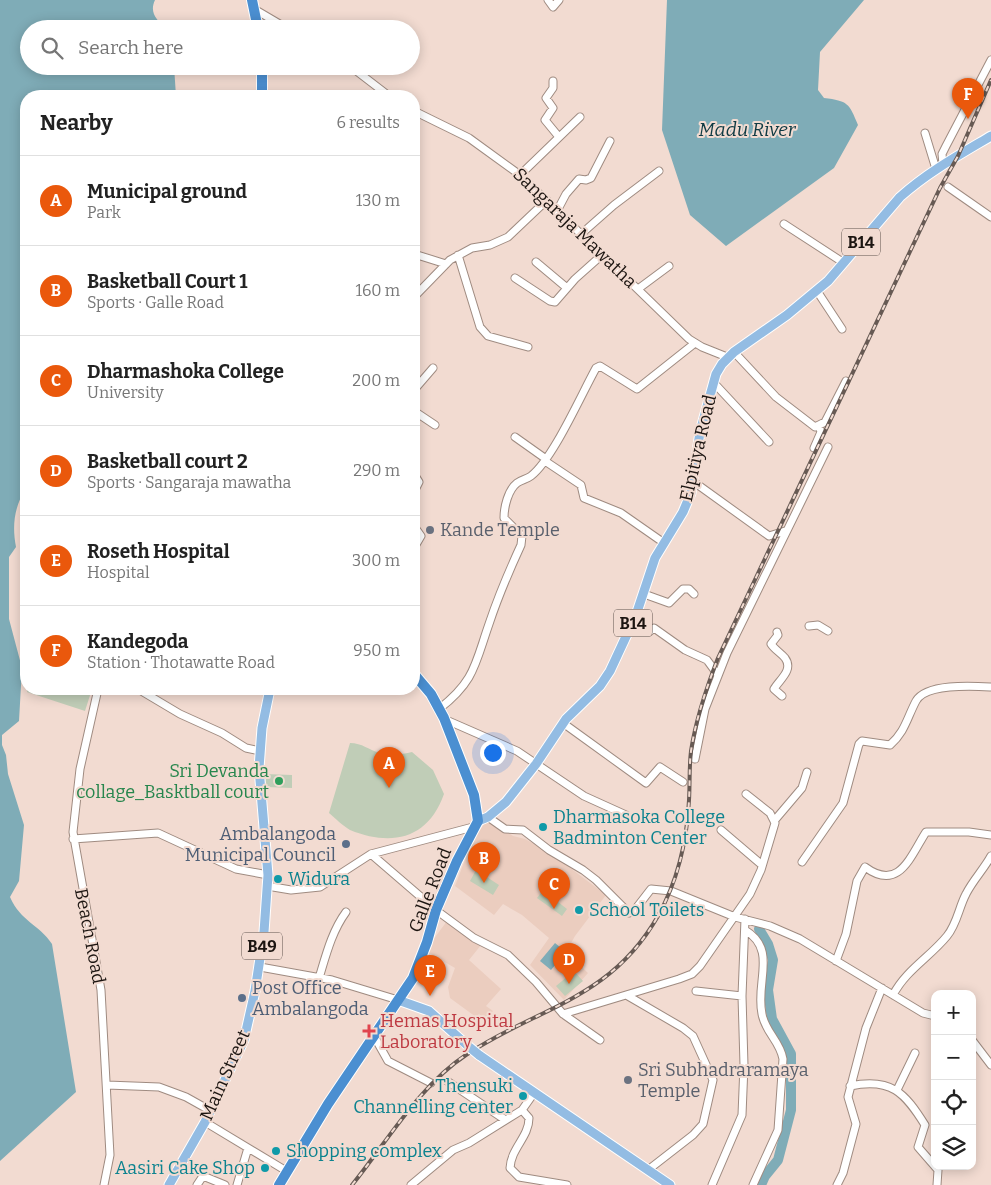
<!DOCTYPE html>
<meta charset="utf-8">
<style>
body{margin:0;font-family:Bitter,serif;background:#f6f6f6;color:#222}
.controls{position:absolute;right:15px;bottom:15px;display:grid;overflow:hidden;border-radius:10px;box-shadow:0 2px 12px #0003}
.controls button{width:45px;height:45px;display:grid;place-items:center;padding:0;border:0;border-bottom:1px solid #e0e0e0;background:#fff;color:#222;font:25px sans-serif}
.you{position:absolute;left:492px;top:752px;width:18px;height:18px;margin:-12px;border:4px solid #fff;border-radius:50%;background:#1a73e8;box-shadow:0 0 0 8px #1a73e833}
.badge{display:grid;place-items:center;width:32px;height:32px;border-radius:50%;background:#ea580c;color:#fff;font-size:16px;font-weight:700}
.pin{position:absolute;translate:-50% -41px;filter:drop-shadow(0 1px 2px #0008)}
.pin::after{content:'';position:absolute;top:26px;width:18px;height:15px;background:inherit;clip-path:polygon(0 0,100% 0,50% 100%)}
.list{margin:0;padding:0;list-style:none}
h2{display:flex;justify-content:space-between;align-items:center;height:65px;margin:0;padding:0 20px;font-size:21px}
h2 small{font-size:16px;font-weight:400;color:#767676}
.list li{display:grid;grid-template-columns:32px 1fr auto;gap:15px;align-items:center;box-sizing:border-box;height:90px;padding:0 20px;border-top:1px solid #e0e0e0}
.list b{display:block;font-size:19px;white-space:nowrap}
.list p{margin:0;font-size:16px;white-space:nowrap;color:#767676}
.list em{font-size:16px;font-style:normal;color:#767676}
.icon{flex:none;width:28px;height:28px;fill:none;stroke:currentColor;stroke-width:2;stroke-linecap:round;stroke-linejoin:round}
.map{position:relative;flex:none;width:991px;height:1185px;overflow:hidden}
.search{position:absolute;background:#fff;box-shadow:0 2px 12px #0003;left:20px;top:20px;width:400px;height:55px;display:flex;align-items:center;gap:12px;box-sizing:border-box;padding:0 18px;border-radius:28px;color:#767676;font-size:19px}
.panel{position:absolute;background:#fff;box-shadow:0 2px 12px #0003;left:20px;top:90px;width:400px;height:605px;border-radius:20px}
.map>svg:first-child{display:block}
.built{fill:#ebcdbf}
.green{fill:#c0cdb7}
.water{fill:#7facb7}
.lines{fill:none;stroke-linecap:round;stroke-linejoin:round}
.river{stroke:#7facb7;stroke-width:10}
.minor-casing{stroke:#9f8b81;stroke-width:9}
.major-casing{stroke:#fff;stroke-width:11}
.highway-casing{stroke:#fff;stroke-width:12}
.minor{stroke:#fff;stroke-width:7}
.major{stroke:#93bce3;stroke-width:9}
.highway{stroke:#4b8fd1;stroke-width:10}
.rail-casing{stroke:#675a54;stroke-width:4}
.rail{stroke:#f2dbd1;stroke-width:2;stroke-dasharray:5.5;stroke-linecap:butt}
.major-bridge-casing{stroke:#fff;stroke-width:11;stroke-linecap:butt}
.major-bridge{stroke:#93bce3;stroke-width:9}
.worship-dot{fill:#6b7280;stroke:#f2dbd1;stroke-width:2}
.leisure-dot{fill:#2e9e5b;stroke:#f2dbd1;stroke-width:2}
.culture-dot{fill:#0f9aa8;stroke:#f2dbd1;stroke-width:2}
.service-dot{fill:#5c6f8a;stroke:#f2dbd1;stroke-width:2}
.health-dot{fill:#e0444e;stroke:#f2dbd1;stroke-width:2}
.labels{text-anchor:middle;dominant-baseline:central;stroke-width:4;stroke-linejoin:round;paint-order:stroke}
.shield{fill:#f2dbd1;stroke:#5c504b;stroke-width:1}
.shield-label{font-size:16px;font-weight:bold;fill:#1c1511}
.street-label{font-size:18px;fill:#1c1511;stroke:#f2dbd1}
.worship-label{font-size:18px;fill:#5b616d;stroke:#f2dbd1;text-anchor:start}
.leisure-label{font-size:18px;fill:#27864d;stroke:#f2dbd1;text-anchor:end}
.culture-label{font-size:18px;fill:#0d838f;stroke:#f2dbd1;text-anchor:start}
.service-label{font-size:18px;fill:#4e5e75;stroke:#f2dbd1;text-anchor:end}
.health-label{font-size:18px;fill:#be3a42;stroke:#f2dbd1;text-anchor:start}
.water-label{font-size:19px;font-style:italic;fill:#0f3a43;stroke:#f2dbd1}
</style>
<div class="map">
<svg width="991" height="1185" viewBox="0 0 991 1185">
<rect width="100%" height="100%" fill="#f2dbd1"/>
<path class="built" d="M488,819L513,836L525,839L549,852L606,895L575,936L566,952L588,973L564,1000L530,965L549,938L522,915L503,904L494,915L455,886L473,839Z
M447,921L481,945L469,960L501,989L486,1006L493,1011L486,1020L479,1014L476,1017L450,998L448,987L455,968L429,953L433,940Z"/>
<path class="green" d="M28,689H92L85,711L27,692Z
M350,743C362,743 369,750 380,753C389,755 402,755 412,752L433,770L444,794C428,839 392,847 350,830C343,826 335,818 329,813Z
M265,774L292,775V788L266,787Z
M476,870L499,885L493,895L470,881Z
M543,890L567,909L562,916L537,898Z
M574,971L583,981L565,996L556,986Z"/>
<path class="water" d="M0,0H155C149,13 157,19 165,29H29V66H174L176,96H26V488C14,507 12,526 16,547L9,557V619L22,668L19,721L2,735V745L6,755L8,774L24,825L19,881L10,897C21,922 39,924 52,944L76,1092L0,1161Z
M667,0H864L820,52L818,90L824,98C848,101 849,103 858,125L834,168L726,246L690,215L662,130Z
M555,943L566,952L551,970L540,961Z"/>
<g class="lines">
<path class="river" d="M759,929L768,944L773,960L768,990L772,1019L791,1054V1110L778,1160L765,1176L761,1185"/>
<defs>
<path id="minor" d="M548,0L553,7L559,0
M254,9L288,29
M350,66L389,96
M553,81V88L546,98L553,108L545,120L559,137
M414,111L469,138L520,175L689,339L702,347L727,357
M925,133L936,169
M943,164L942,154L946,146L991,60
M520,175L580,117
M948,187L991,217
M557,211L566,194L579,179L586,180L591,178L610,141
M784,224L844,263
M580,235L614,205L659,171
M414,254L446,264
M458,255L480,327L488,336L528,347
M536,262L567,288
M515,278L550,301L555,302L575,279L602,255
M638,289L669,266
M817,291L842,329
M414,297L450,260L472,248L490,245L508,237L547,200
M734,352L776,397L815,427L825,422L846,381
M714,383L769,442
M414,390L433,368
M414,411L435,425
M515,437L546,459
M814,448L821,432L819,426
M545,461L581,485L584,498L621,513L664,543
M414,474L419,482L414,492
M694,482L769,536L785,531
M414,526L421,536L414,548
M644,594L669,603L683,589H689L694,594
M633,623L649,632L654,628L685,650L707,660L718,675
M809,626L818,625L828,631
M777,632L778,635L771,644C775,650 781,653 785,658C794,670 779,680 774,689L782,696
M98,689L80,769L73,832L101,990L110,1155L104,1185
M138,689L180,714L222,733L246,748L260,751
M439,709C475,681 475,664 489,624C498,597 509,571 521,545L522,536L504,518C504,507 508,490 517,483C521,480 527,479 531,476C553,459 581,395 596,368L600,366L637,389L695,343
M444,719L517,751L584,796L626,815
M563,723L646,783L660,767L683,782
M695,759L705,709L727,653L828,447
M488,817L505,829L523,830L549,850L583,870L596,880L629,913L634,911L651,889L671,891L735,917L770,926L800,939L923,1013L935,1016
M774,821L802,788L807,772
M721,830L762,865
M73,839L158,833L236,869L268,875
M371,854L436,910L474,938L508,955L536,982L563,1014L679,979L692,974L700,966L750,894L761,870L775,823L770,813L746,794
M802,862L843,803L859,744L862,741L890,745C905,732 907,718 916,701C926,683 973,686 991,687
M267,886L291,890L320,887L371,854L473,827
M745,930C778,950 755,982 762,1014C765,1032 780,1041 783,1059L778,1130L753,1185
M836,961L846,934L857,881L865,867C899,892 910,857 926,832H969L991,835
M260,967L332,980L398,1000
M319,978C326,955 332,931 346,912
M696,991L742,996
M893,995C906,970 930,957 947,936C957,924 959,907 966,894C973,880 984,869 991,856
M628,996L683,1028L693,1036L713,1080L703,1124L693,1135L648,1170
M563,1014L600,1040
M374,1036L388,1061L431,1083
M972,1040L991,1065
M447,1081L504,1119
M107,1085L159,1087L186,1097L211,1111
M850,1086C891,1077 905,1093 925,1125L918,1147L938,1170L937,1185
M897,1090L915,1053
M522,1110L529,1118C529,1137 511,1148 510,1168L519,1177L567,1185
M205,1122L288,1172
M197,1185L203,1176L225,1185
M237,1185L248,1148
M411,1185L453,1150L469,1143L522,1110L534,1093
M712,1185L742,1115L744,1065L742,996L745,919
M837,1185L843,1173L856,1124L848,1097L866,1028L882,988"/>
<path id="major" d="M478,821L488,817L506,802L536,764L566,719L600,686L610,671L636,615L655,558L683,512L691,493L700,432L716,374L722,364L734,352L787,315L828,281L900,197C928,172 959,155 991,136
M398,1000L429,1011L468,1046
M479,1055L670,1185
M169,1185L205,1122L244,1040L255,991L264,932L268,875L259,768L262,728L270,689"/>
<path id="highway" d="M252,0L258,29
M262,96V66
M279,1185L328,1104L413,978L427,942L436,910L457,861L478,821L474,795L444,718L431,694L414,674"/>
</defs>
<use href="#minor" class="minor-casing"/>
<use href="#major" class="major-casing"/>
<use href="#highway" class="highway-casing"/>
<use href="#minor" class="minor"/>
<use href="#major" class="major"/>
<use href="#highway" class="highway"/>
<defs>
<path id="rail" d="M352,1185C386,1143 420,1085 466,1055C538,1007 610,1000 658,916C678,880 687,841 689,800C690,784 689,768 691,751C696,718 706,689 718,658L940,188L958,156L991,80"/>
</defs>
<use href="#rail" class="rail-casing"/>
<use href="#rail" class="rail"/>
<defs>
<path id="major-bridge" d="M468,1046L479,1055"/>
</defs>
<use href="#major-bridge" class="major-bridge-casing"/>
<use href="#major-bridge" class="major-bridge"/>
</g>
<g class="worship-dot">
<circle cx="430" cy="530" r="5"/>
<circle cx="628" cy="1080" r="5"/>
</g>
<circle class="leisure-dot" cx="279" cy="781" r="5"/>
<g class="culture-dot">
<circle cx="543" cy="827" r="5"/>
<circle cx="278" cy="879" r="5"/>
<circle cx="579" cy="910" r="5"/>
<circle cx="523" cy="1096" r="5"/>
<circle cx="276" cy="1151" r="5"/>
<circle cx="265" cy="1168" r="5"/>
</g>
<g class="service-dot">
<circle cx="346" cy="844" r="5"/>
<circle cx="242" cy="998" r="5"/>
</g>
<path class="health-dot" d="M366.5 1023.5h5v5h5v5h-5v5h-5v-5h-5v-5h5z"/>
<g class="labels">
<g class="shield">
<rect x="842" y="228.5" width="38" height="27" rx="4"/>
<rect x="614" y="609.5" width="38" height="27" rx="4"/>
<rect x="242" y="932.5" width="40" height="27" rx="4"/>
</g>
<g class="shield-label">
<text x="861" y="242">B14</text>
<text x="633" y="623">B14</text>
<text x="262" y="946">B49</text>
</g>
<g class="street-label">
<text transform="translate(575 228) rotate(44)">Sangaraja Mawatha</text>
<text transform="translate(698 448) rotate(-77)">Elpitiya Road</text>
<text transform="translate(430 890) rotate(-69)">Galle Road</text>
<text transform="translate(90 936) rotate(79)">Beach Road</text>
<text transform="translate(225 1075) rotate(-66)">Main Street</text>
</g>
<g class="worship-label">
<text x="440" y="530">Kande Temple</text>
<text x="638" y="1070">Sri Subhadraramaya<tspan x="638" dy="21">Temple</tspan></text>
</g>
<g class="leisure-label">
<text x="269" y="771">Sri Devanda<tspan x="269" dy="21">collage_Basktball court</tspan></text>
</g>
<g class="culture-label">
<text x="553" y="817">Dharmasoka College<tspan x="553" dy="21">Badminton Center</tspan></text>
<text x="288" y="879">Widura</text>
<text x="589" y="910">School Toilets</text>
<text x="513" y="1086" text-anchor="end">Thensuki<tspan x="513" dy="21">Channelling center</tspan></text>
<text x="286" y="1151">Shopping complex</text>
<text x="255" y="1168" text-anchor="end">Aasiri Cake Shop</text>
</g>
<g class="service-label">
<text x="336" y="834">Ambalangoda<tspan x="336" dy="21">Municipal Council</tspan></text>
<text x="252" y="988" text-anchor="start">Post Office<tspan x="252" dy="21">Ambalangoda</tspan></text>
</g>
<g class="health-label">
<text x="380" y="1021">Hemas Hospital<tspan x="380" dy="21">Laboratory</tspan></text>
</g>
<g class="water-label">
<text x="747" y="129">Madu River</text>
</g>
</g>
</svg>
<div class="controls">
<button>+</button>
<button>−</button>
<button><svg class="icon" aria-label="locate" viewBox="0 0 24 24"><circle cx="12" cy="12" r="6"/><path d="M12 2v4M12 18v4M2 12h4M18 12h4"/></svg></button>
<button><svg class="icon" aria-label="layers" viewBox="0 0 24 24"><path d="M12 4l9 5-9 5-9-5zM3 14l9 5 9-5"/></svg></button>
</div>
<div class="you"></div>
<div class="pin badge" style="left:389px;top:788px">A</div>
<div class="pin badge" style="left:484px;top:883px">B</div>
<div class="pin badge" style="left:554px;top:909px">C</div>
<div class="pin badge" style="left:569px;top:984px">D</div>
<div class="pin badge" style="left:430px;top:996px">E</div>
<div class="pin badge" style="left:968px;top:119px">F</div>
<div class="search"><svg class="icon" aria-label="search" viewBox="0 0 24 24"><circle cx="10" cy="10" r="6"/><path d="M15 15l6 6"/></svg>Search here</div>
<section class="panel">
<h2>Nearby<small>6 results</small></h2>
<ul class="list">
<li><span class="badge">A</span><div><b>Municipal ground</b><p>Park</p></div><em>130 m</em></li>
<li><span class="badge">B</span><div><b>Basketball Court 1</b><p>Sports · Galle Road</p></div><em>160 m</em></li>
<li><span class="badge">C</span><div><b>Dharmashoka College</b><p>University</p></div><em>200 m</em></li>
<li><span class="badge">D</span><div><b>Basketball court 2</b><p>Sports · Sangaraja mawatha</p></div><em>290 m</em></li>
<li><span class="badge">E</span><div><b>Roseth Hospital</b><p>Hospital</p></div><em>300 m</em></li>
<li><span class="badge">F</span><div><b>Kandegoda</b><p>Station · Thotawatte Road</p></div><em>950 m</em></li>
</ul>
</section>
</div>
